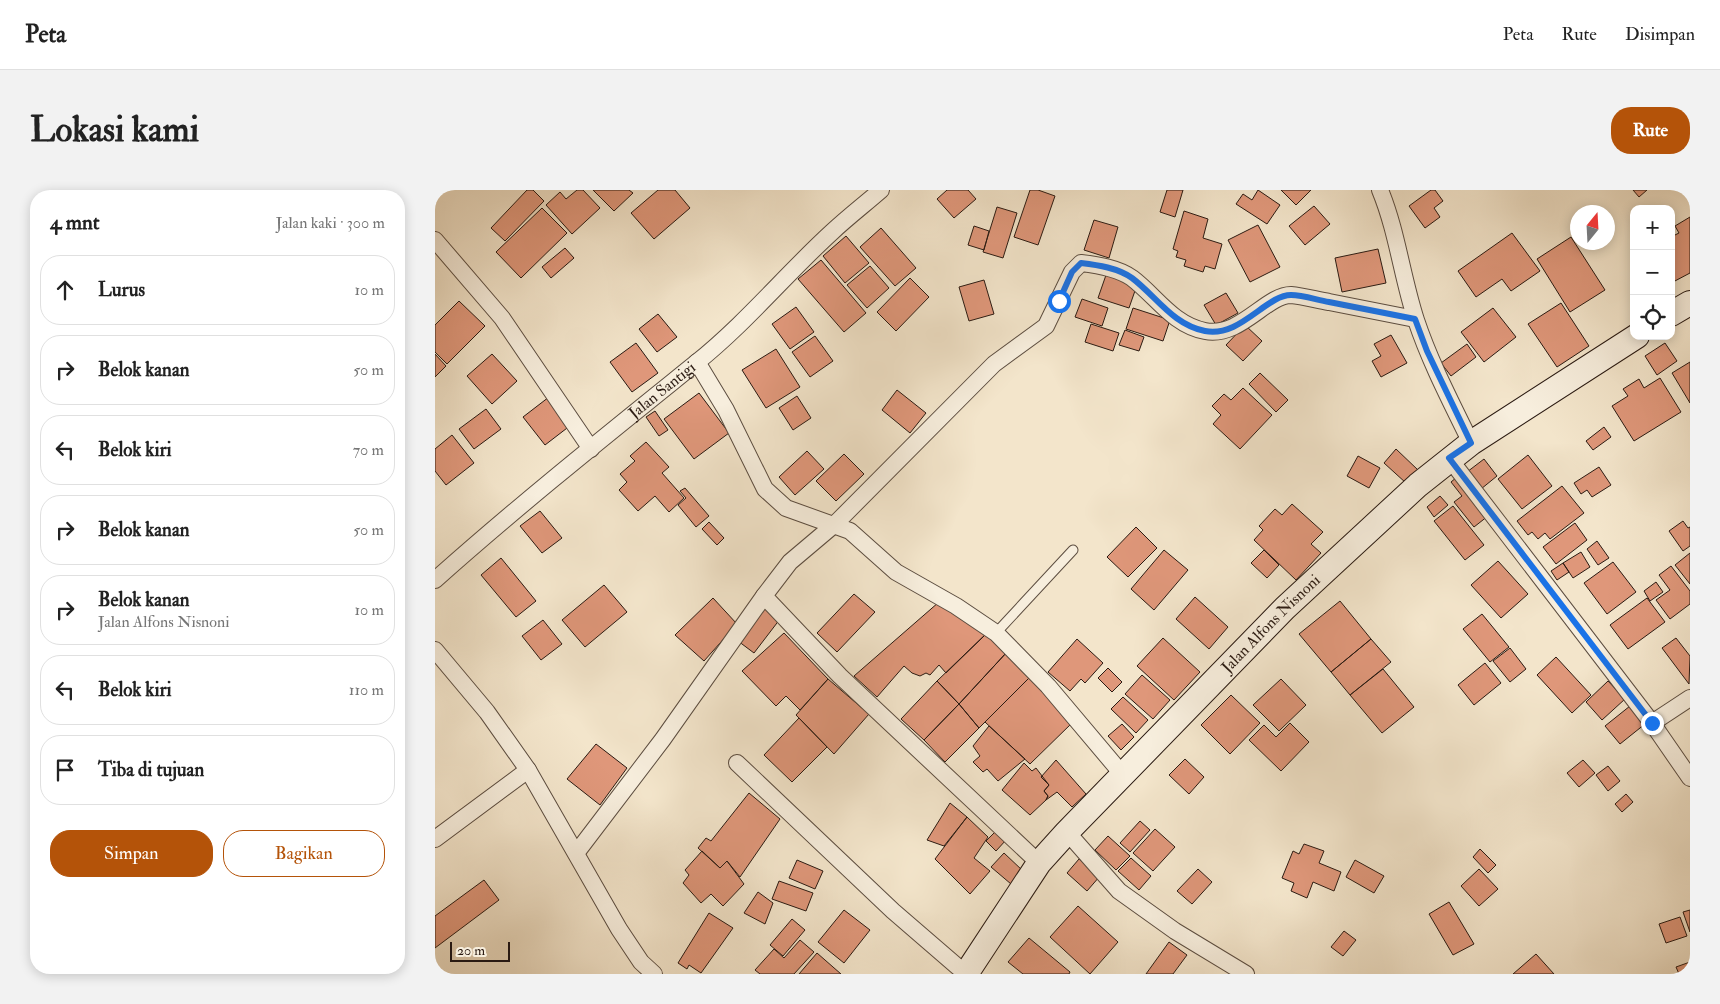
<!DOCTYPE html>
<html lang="id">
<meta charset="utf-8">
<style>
body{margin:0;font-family:"IM FELL Double Pica",serif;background:#f2f2f2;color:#222}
.controls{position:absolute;right:15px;top:15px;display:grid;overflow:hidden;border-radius:10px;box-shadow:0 2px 12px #0003}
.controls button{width:45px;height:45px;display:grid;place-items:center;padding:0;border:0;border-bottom:1px solid #e0e0e0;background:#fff;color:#222;font:25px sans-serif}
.compass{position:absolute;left:1135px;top:15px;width:45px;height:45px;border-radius:50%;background:#fff;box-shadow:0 2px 12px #0003;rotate:18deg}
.scale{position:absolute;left:15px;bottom:12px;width:60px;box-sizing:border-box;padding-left:5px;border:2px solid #2a1a12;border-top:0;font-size:14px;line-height:18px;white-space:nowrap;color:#2a1a12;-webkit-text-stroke:4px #f7eedd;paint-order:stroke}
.stop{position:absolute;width:15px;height:15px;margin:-11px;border:4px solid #1a73e8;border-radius:50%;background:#fff}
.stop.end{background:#1a73e8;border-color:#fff;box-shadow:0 1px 5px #0008}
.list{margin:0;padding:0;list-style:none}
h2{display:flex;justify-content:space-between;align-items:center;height:65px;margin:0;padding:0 20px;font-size:21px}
h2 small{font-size:16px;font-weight:400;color:#767676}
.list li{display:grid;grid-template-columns:32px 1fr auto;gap:15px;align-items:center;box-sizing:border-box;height:70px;margin:0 10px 10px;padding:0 10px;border:1px solid #e0e0e0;border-radius:20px}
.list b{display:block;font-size:19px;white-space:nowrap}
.list p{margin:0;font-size:16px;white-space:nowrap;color:#767676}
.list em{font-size:16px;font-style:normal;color:#767676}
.actions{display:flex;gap:10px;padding:15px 20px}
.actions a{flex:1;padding:11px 0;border:1px solid #b45309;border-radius:20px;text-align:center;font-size:18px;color:#b45309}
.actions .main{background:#b45309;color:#fff}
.icon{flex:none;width:28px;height:28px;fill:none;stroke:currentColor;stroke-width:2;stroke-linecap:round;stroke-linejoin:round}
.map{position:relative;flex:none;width:1255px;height:784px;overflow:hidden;border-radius:20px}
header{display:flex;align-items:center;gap:30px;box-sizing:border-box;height:70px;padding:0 25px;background:#fff;border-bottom:1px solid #e0e0e0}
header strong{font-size:24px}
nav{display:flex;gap:28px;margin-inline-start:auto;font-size:18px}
.intro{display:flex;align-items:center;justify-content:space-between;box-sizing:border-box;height:120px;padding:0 30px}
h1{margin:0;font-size:35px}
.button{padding:12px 22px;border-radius:20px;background:#b45309;color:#fff;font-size:18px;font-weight:700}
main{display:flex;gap:30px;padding:0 30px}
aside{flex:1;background:#fff;border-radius:20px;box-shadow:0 2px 12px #0003}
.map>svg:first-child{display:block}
.building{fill:#df977a;stroke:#2a1a12}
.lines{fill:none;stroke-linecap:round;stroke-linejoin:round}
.service-casing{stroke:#5c4d40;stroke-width:11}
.minor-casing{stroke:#5c4d40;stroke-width:18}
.secondary-casing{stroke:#2a1a12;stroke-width:26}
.service{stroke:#f7eedd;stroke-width:9}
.minor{stroke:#f7eedd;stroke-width:16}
.secondary{stroke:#f7eedd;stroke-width:24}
.route{stroke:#1a73e8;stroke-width:6}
.labels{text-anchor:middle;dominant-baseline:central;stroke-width:4.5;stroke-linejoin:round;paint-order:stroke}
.street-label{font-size:16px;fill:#2a1a12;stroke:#f7eedd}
</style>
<header>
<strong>Peta</strong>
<nav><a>Peta</a><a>Rute</a><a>Disimpan</a></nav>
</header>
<div class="intro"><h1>Lokasi kami</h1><a class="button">Rute</a></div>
<main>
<aside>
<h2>4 mnt<small>Jalan kaki · 300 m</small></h2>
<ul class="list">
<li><svg class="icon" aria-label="ahead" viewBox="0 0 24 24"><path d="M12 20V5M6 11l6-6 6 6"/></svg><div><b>Lurus</b></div><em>10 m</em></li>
<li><svg class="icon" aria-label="right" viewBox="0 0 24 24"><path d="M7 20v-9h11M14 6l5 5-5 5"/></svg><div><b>Belok kanan</b></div><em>50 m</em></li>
<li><svg class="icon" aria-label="left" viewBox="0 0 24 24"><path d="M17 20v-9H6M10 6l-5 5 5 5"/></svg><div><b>Belok kiri</b></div><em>70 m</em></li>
<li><svg class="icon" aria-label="right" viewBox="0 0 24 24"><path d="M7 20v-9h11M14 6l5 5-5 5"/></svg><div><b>Belok kanan</b></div><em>50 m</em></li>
<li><svg class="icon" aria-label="right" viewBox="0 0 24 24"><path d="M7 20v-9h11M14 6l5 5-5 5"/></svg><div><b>Belok kanan</b><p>Jalan Alfons Nisnoni</p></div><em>10 m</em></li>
<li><svg class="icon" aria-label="left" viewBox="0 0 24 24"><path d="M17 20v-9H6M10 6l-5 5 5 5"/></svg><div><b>Belok kiri</b></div><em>110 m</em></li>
<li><svg class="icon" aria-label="arrive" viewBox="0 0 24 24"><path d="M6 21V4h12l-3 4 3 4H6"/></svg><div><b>Tiba di tujuan</b></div></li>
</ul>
<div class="actions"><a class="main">Simpan</a><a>Bagikan</a></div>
</aside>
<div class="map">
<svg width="1255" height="784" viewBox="0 0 1255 784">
<rect width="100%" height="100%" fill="#f3e5cb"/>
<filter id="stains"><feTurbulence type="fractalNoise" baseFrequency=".004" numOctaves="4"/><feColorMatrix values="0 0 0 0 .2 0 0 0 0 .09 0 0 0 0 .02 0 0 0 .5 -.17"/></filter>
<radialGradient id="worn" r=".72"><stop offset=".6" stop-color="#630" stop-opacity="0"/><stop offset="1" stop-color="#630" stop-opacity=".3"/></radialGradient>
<path class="building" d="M92,0H98L109,11L70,51L56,38Z
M142,0H148L165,18L137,44L111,15L125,2L131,9Z
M158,0H194L198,3L179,21Z
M223,0H240L255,18L219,49L196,23Z
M512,0H533L541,9L519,28L502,9Z
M595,0H603L620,6L603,55L579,47Z
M732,0H748L740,27L725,22Z
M823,0L845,15L832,34L801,14L808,4L817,10Z
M846,0H876L861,15Z
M996,0H1000L1008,11L999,18L1005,27L990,38L974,16Z
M1198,0H1212L1204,7Z
M879,16L895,34L870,55L854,36Z
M562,17L582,23L568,68L548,62Z
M107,18L132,43L86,88L61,62Z
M749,21L773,29L768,48L787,54L780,79L770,76L768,82L749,76L751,70L741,67L743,61L738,59Z
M1255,27V83L1238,92L1236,89V47L1244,43L1240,36Z
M659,30L683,37L674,68L649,60Z
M823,35L845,77L815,92L793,50Z
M539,36L554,41L549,60L533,55Z
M446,38L481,78L460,96L425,57Z
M1077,43L1105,81L1076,101L1067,89L1041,107L1023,81Z
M411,46L434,73L410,93L388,66Z
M1136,47L1170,100L1135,122L1102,69Z
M130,58L139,68L116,88L107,77Z
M943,59L951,93L907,102L900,68Z
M386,70L431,123L409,142L363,89Z
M435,76L454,98L432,118L412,95Z
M671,85L702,95L694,118L663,108Z
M475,88L494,107L461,141L442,122Z
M549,90L559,124L534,131L524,97Z
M791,103L803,123L781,135L769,115Z
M647,109L673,118L667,136L640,127Z
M24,111L50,136L12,174L0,162V135Z
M1126,113L1154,156L1122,177L1093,134Z
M361,117L379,142L355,159L337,134Z
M698,118L735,130L728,151L691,139Z
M1058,118L1081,147L1049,172L1026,142Z
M223,124L242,147L222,162L204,139Z
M656,134L684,143L678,161L650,152Z
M810,135L827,151L808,171L791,155Z
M690,140L709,147L704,161L684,155Z
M956,145L972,173L946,187L937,171L946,166L939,154Z
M380,146L398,171L375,187L357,162Z
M201,153L223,183L197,202L175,172Z
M1230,153L1242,171L1222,185L1210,166Z
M1032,154L1041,167L1016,186L1006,173Z
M341,159L365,197L331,218L307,180Z
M0,164L11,176L0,187Z
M57,164L82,191L57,214L32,186Z
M1255,172V213L1237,183Z
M825,183L853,210L841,222L814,194Z
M1225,188L1246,222L1199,251L1177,216L1193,206L1188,199L1204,189L1209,198Z
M808,198L837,225L805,259L778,234L786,225L777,216L789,204L796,210Z
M462,200L491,223L475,243L447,220Z
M264,203L294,243L259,269L229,229Z
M362,206L376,228L358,240L344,218Z
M114,207L136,235L110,255L88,227Z
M51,219L66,239L39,259L24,239Z
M220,221L233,240L224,246L211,227Z
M1169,237L1176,247L1158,260L1151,251Z
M17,245L39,273L11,295L0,281V259Z
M211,252L234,277L227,283L249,308L234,322L220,306L203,321L184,300L192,292L185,284L200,271L195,266Z
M961,259L983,280L971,293L949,273Z
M372,261L389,279L360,305L344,287Z
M409,264L429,284L401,311L381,291Z
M1093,265L1117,296L1087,319L1063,289Z
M923,266L945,278L934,298L912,286Z
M1049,269L1062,286L1046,299L1032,282Z
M1164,277L1176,295L1157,307L1152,300L1146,304L1139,293Z
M1022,287L1053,326L1039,337L1019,312L1027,306L1016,292Z
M1127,296L1149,323L1115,349L1110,343L1103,349L1097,342L1093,345L1082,331Z
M250,298L274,326L261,337L243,315L251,308L245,301Z
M1005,306L1013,315L999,327L992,317Z
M857,314L888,342L876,354L886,363L861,390L819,350L828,340L824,336L840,319L847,325Z
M1018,316L1049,355L1030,370L999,331Z
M105,321L127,348L107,363L85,336Z
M1248,331L1253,338L1255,337V356L1248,361L1234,341Z
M274,332L289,348L282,355L267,339Z
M1140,333L1152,350L1121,374L1108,357Z
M701,337L722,358L693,387L672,367Z
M1162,351L1174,368L1163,375L1152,359Z
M729,360L753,380L719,420L696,399Z
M829,360L844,375L832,388L816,373Z
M1146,362L1155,377L1138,388L1128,373Z
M1255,363V394L1240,375Z
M66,368L101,411L81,427L46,385Z
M1063,371L1093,404L1066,428L1036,395Z
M1178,372L1201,402L1172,424L1149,393Z
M1128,373L1134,382L1122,390L1116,381Z
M1236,376L1255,401V414L1235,429L1221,410L1235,400L1224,385Z
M1221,392L1228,402L1215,411L1209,401Z
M169,395L192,422L150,457L127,430Z
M419,404L440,422L402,462L382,443Z
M760,407L793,437L774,459L741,429Z
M278,408L302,434L269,471L240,445Z
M1212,408L1230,432L1193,459L1175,435Z
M905,411L936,449L896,482L864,444Z
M504,412L553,442L511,483L504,475L495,485L491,483L485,486L477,483L469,476L442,507L419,486Z
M330,415L345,429L319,463L303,451Z
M1047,424L1074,457L1055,472L1028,439Z
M108,430L127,454L106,470L87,446Z
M553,442L572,462L524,514L502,491Z
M349,443L393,489L365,520L351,506L341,516L307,481Z
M728,448L765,482L739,510L702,476Z
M1241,448L1255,466L1254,494L1227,458Z
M642,449L668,473L650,493L646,489L635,501L613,482Z
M936,449L956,472L915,505L896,482Z
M1075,458L1091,479L1075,492L1058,471Z
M572,462L595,487L544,538L524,514Z
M1121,467L1156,505L1137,523L1102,485Z
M1050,473L1066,493L1039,515L1023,495Z
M673,478L687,492L677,502L663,488Z
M948,479L979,517L947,543L915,505Z
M707,485L735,510L718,529L690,504Z
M595,487L638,532L595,574L550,532Z
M393,489L434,524L399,564L361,525Z
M846,489L871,515L844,541L818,515Z
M502,491L524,514L489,550L466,529Z
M1173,491L1190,509L1167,530L1151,512Z
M796,505L825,533L795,564L766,535Z
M688,507L713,530L701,543L676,519Z
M524,514L544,538L510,572L489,550Z
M1195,516L1210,534L1185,554L1170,536Z
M364,528L392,557L357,592L329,565Z
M855,533L874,552L846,581L814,550L829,535L841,547Z
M687,534L699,547L686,560L673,546Z
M554,536L590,569L563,591L552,579L548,582L538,572L545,566L538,556Z
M161,554L192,578L165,615L132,589Z
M750,569L769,587L754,604L734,585Z
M621,570L651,604L637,617L622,602L611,610L613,606L609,601L614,595L606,587Z
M1148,570L1160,583L1144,597L1132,583Z
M589,573L597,581L601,578L614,595L609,601L613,606L611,610L595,625L567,600Z
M1173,576L1185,591L1173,601L1161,585Z
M314,603L345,629L305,687L292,671L285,678L263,658L271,648L276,651Z
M1191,604L1198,612L1187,622L1180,614Z
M515,613L532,627L509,656L492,650Z
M532,627L553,647L539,668L555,681L535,704L500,669Z
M705,631L715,640L695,662L685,653Z
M720,639L740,657L718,681L698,663Z
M561,641L571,650L561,661L551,651Z
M673,646L695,666L681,680L660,660Z
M869,654L889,661L884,673L906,682L899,701L878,692L872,708L856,701L859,693L847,688L858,661L864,664Z
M1045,659L1061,675L1053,683L1038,667Z
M267,661L285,678L292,671L309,694L288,716L276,704L266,713L248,693L254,685L250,680Z
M569,663L588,681L576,694L556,677Z
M696,668L716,686L704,700L683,681Z
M644,669L665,686L652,701L632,683Z
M362,670L388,681L380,699L354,688Z
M920,670L949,686L939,703L911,687Z
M763,679L777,692L757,714L742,701Z
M1044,679L1063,699L1044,716L1026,696Z
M49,690L64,710L0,758V726Z
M344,691L378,703L371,721L337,709Z
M323,702L338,713L330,734L309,723Z
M1014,712L1039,754L1018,765L994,724Z
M643,716L683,752L655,784L615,747Z
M409,720L435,740L409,773L383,752Z
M1255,720V742L1248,722Z
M274,723L298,738L266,783L254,775L252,779L243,773Z
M1245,727L1252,746L1231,753L1224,734Z
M357,729L370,740L348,766L335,755Z
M909,741L921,750L908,766L896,757Z
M594,748L635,782L634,784H588L573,772Z
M365,750L379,762L359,784H325L320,780L339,759L349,768Z
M734,752L752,765L738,784H711Z
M382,763L406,784H364Z
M1101,764L1119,784H1078Z
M1255,772V784H1244L1241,777Z"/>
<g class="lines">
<defs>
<path id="service" d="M561,443L638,360"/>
<g id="minor">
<path d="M945,0C962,41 967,87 981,130C995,172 1016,212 1036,253"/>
<path d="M0,50L67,128L156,259"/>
<path d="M262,172L291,220L330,299L351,318L415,341L461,382L521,416L561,443L613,496L688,585"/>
<path d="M1014,268L1217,533L1255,588"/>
<path id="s1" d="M0,390C84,315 173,244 261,173C311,133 351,84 397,42C413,27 430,14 446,0"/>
<path d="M0,460L52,522L93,580L184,739L206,772L219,784"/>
<path d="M1217,533L1255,508"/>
<path d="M302,573L458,721L531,784"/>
<path d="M632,642L684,701L740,741L811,784"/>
<path d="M0,649L93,580"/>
<path d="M142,662L228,549L329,406"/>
<path d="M604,673L405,486L329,406L355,372L400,334L559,174L611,136L637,82L646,73C663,75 683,78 697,88C721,106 738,135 770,141C805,148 831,105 856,105C868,106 882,110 894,112C923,118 951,123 980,129"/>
</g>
<g id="secondary">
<path d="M1236,124L1255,113"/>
<path id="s2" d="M531,784L604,673L632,642L850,418L983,295L1036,253L1202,146"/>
</g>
</defs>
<use href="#service" class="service-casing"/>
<use href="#minor" class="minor-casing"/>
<use href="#secondary" class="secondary-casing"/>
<use href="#service" class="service"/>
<use href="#minor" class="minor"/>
<use href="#secondary" class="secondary"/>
</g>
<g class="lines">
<path class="route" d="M624,111L637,82L646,73C663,75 683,78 697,88C721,106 738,135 770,141C805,148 831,105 856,105C868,105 882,110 894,112C923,118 951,123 980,129L992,161L1036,253L1014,268L1217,533"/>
</g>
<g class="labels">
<g class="street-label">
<text stroke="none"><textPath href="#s1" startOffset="296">Jalan Santigi</textPath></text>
<text stroke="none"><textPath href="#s2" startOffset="466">Jalan Alfons Nisnoni</textPath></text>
</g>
</g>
<rect width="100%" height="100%" filter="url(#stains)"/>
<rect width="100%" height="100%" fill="url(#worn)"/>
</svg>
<div class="controls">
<button>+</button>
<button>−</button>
<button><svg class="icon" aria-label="locate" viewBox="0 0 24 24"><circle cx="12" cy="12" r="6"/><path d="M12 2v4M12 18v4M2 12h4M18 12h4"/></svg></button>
</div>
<svg class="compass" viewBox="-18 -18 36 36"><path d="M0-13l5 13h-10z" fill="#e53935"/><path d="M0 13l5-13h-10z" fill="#767676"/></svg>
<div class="scale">20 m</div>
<div class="stop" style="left:624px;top:111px"></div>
<div class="stop end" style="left:1217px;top:533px"></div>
</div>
</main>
